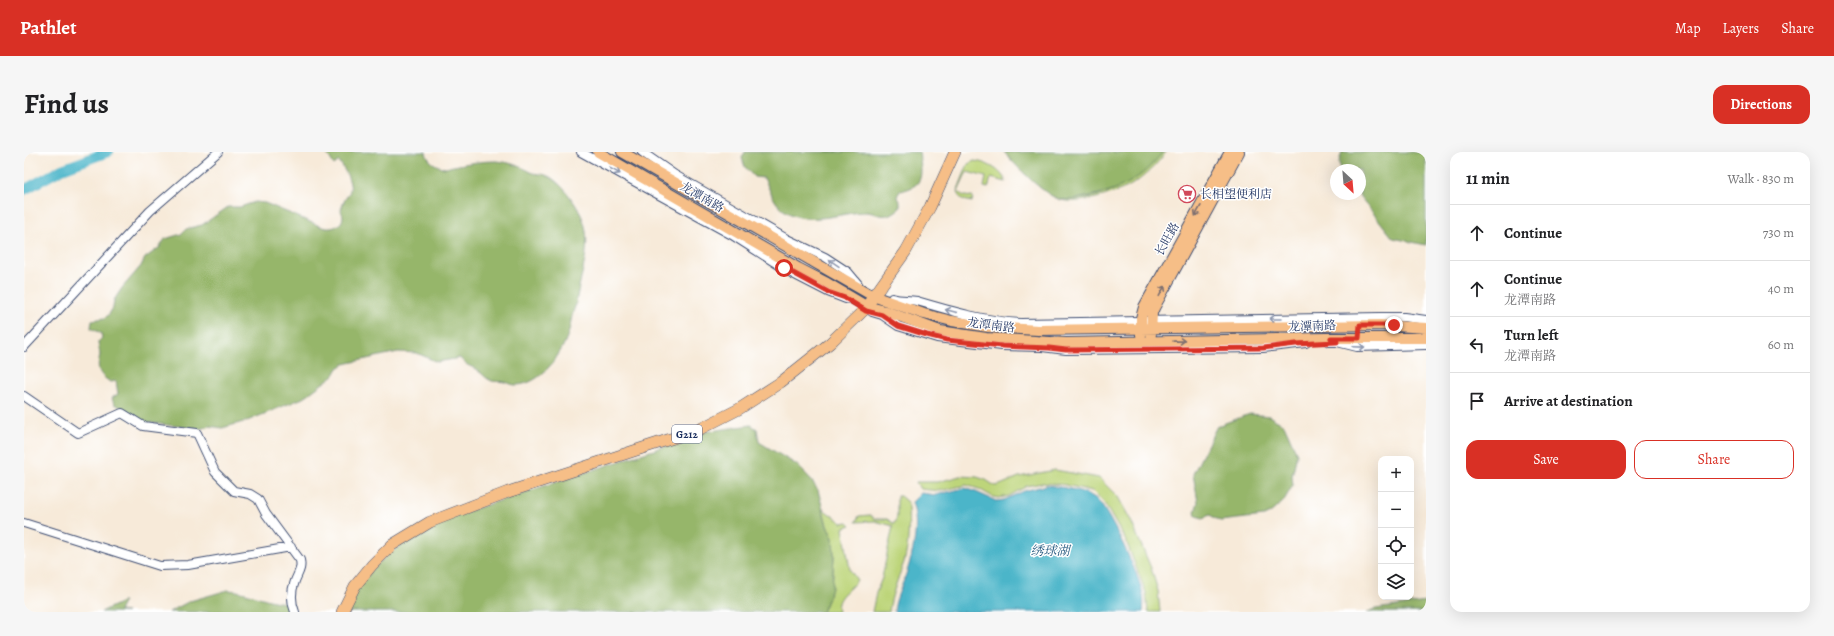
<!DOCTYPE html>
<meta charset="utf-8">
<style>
body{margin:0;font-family:Alegreya,"Noto Serif SC",serif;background:#f6f6f6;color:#202124}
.controls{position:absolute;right:12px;bottom:12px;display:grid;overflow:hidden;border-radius:8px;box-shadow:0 4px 16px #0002}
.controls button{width:36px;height:36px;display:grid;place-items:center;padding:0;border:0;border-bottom:1px solid #e0e0e0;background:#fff;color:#202124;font:20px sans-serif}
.compass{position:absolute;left:1306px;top:12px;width:36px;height:36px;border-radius:50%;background:#fff;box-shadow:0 4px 16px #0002;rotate:154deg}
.stop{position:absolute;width:12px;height:12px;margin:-9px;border:3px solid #d93025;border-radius:50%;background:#fff}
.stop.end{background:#d93025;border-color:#fff;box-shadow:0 1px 4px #0008}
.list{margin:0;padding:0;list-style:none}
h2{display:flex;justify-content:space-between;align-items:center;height:52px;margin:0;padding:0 16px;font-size:17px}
h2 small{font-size:13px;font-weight:400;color:#757577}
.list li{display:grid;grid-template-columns:26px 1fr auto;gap:12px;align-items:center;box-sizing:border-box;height:56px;padding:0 16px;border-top:1px solid #e0e0e0}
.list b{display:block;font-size:15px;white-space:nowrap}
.list p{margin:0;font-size:13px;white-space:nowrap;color:#757577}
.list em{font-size:13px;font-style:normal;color:#757577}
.actions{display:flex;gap:8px;padding:12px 16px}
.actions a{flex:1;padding:9px 0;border:1px solid #d93025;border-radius:12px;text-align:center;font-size:14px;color:#d93025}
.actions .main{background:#d93025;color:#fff}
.icon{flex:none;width:22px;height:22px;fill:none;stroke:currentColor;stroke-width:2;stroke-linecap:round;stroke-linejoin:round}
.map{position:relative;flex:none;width:1402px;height:460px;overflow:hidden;border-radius:12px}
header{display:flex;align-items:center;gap:24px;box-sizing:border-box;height:56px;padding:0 20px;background:#d93025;color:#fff}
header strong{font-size:19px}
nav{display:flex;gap:22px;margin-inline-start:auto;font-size:14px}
.intro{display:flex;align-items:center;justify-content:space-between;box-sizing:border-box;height:96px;padding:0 24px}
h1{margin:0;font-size:28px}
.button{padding:10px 18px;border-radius:12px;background:#d93025;color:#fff;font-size:14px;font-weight:700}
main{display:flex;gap:24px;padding:0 24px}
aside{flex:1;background:#fff;border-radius:12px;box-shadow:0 4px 16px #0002}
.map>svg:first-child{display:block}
.green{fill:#bdd57a;stroke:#6c826c}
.forest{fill:#96b66a;stroke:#587264}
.water{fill:#4bb5c9;stroke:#337294}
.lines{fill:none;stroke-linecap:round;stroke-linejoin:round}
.river{stroke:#4bb5c9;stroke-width:10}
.minor-casing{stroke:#3c4b70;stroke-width:10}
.major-casing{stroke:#3c4b70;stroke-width:12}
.highway-casing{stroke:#3c4b70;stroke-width:12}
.minor{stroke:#fff;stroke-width:8}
.major{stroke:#f6be87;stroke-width:10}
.highway{stroke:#f6be87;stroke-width:11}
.oneway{stroke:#8d97ae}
.oneway2{stroke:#7e6f70}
.route{stroke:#d93025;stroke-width:5}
.labels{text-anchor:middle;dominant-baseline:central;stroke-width:3;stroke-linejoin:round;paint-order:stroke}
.shield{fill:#fff;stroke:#5f6d8e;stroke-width:1}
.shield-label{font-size:11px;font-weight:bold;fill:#1b2f5e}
.poi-label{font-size:12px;fill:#1b2f5e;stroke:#fff;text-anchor:start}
.street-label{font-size:12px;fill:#1b2f5e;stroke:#fff}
.water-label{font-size:13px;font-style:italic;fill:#2c5e83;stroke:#fff}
</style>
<header>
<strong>Pathlet</strong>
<nav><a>Map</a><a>Layers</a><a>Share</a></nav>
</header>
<div class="intro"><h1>Find us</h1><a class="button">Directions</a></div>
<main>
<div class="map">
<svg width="1402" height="460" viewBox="0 0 1402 460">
<rect width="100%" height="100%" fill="#fff"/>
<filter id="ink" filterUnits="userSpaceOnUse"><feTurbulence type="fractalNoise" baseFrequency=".025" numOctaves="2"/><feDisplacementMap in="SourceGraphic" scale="8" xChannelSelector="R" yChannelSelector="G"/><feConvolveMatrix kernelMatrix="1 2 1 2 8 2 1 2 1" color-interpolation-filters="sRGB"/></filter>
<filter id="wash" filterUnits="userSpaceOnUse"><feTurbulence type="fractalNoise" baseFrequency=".012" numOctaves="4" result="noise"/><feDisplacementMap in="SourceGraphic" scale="16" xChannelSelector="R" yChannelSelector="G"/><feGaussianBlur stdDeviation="0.9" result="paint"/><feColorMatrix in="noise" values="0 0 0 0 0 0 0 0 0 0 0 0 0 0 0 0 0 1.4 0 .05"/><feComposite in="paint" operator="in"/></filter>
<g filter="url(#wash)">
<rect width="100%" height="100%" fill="#f7ead9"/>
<path class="green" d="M1139,0H1142C1135,10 1126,19 1116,27C1101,40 1053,55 1034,47C1073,51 1115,31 1139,0Z
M950,9C962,10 978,18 982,30L967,26L964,36L960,35L962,25L943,20L934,40L940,44L949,45L948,50C941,49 935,47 933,40L944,12Z
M1031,318L1075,326L1094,345L1107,369L1127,416L1134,439L1136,460H1124L1122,441L1102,389L1080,351L1068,339L1042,333L1018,331L1003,334L985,344L975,346L969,345L955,337L942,333L916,339L896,337L892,330H914L936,324L953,325L962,328L971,334L976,333L995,325Z
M873,344H876L883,350L884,355C885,372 885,393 880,410C874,427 867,443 865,460H848L852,441L858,426L869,374L851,369L832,370L835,364L846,363L851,367H863L870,372L873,365Z
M799,357L818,371L824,370L827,373L819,376L826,418L833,428C827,438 810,444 814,460H798L808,436L810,404L809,386L803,374Z"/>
<path class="forest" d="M302,0H402C403,9 412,14 421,16C424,16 427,14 430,14C443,11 459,9 472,9C485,10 496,14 507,20C512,23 519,21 524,24C538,30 558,59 561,74C567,100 555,127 552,152C548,161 547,169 545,179C539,200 518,233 492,233C488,233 485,231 481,230C477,229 472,230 468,229C462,227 459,222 453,218C446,213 443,215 436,206L413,210L393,201L374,200L320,212L314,216L310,223L279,246L223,269L198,276L185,274L176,277L120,270L105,259L90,252L88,246L94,242L92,229L86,230C73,221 73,216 76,203C76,199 74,194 74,190L78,186L77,181L67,176L68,168L81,166L85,162L89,156L90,148L98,136L117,114L121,106L136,95L141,87L157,82L162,77L178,73L204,55H216L231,50L241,51L298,75C306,78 319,75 319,64C318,60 316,59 318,55C319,50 322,46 325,41C330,32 320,17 315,9L310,13Z
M721,0H895C898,23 901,34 876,39L873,44L876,49V56C872,59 869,62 863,63C856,65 849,60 842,60C816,60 786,75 761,59C750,52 746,38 740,26L730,25L721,15L718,6Z
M980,0H1139C1116,29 1097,38 1062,45C1053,47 1044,49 1035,47C1021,44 990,12 980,0Z
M1318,0H1402V93L1369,86L1334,42H1336V18H1316L1315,10Z
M1226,262L1245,264L1260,273L1273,302L1268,324L1269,333L1259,350L1246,361L1240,364L1196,369L1186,363L1179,366L1172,364L1171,360L1174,350L1169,322L1193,274Z
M727,273L733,277L735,290L773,313L784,324L794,338L803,374L809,386L810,404L808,436L798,460H321C325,451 329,441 335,433C360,400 393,381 429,364L654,290L680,280Z
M204,438C225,439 244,451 266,451L269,460H145L166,449Z
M100,449L95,459L103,460H77Z
M1402,450V460H1343L1352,457Z"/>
<path class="water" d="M1023,333C1039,336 1058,337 1071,346C1084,356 1114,421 1118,439C1120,446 1120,453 1119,460H870C871,447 877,437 881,425C889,403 896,373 888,350L897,341L912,343L940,336L952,340L972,349L980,348L1000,339Z"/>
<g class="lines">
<path class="river" d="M0,38L38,17L84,0"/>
</g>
</g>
<g filter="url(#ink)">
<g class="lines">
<defs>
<path id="minor" d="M557,0L708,83L769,122L804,140L822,147
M618,0L651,23L763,87L801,105L824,120L834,132
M868,146C878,149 884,147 893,149C927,159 961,169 997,171L1356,165H1380L1402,168
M848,160L858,163L874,174L913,186L978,194L1018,195L1042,198L1239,196L1282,191
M1305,190H1313L1333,195L1402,193
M0,195L126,59L194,0
M0,244L54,281L98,261L119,274L173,281L191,320L210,339L226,342L234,347L242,362L276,408C278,417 274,421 271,429C267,439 267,450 271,460
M0,371L136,414L164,413L267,395"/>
<path id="major" d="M574,0L774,116L803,131L842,154L861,159L916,179L962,186L1042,191L1302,186H1402
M598,0L849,144L900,162L928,169L964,175L1014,178L1356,173L1402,176
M1127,182L1128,161L1130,156L1215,0
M1117,183V166L1120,155L1206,0"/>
<path id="highway" d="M318,460L331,434L348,413L368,393L406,370L484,340L674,278L715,257L757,230L806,191L840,158L882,99L906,55L931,0"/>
</defs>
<use href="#minor" class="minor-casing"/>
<use href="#major" class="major-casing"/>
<use href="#highway" class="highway-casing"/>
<use href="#minor" class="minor"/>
<use href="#major" class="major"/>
<use href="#highway" class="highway"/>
</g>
<defs><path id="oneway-shaft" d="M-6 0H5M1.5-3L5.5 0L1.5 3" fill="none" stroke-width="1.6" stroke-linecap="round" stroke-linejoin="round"/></defs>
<g class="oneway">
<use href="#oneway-shaft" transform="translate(591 19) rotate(29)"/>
<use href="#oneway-shaft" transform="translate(810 111) rotate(-146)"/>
<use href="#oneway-shaft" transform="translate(927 159) rotate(-166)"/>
<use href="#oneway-shaft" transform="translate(1251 167) rotate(180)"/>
<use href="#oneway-shaft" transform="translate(1335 195) rotate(2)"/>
</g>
<g class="oneway2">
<use href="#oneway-shaft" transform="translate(1174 59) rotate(119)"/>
<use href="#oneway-shaft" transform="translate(1138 139) rotate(-62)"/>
<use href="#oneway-shaft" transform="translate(1155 189) rotate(-1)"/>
</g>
</g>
<g class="lines" filter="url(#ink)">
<path class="route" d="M760,116L804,140L821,146L842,159L858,163L874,174L903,183L923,188L978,194L1025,196L1042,198L1239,196L1272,192L1313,190L1307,186H1335L1336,173H1370"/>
</g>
<defs>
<symbol id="supermarket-ring" viewBox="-11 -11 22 22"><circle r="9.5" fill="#fff" stroke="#d1495b" stroke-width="1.5"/><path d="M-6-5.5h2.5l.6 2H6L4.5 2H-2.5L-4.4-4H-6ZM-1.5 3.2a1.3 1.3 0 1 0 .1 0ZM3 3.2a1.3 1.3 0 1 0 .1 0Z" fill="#d1495b"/></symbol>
</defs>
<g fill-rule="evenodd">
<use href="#supermarket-ring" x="1153" y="32" width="20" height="20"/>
</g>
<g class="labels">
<rect class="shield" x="648" y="273" width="30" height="18" rx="3"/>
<g class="shield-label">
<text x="663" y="282">G212</text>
</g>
<g class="poi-label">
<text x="1176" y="42">长相望便利店</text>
</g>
<g class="street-label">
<text transform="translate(678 45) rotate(30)">龙潭南路</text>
<text transform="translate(1143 87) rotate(-61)">长旺路</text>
<text transform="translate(967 173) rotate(7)">龙潭南路</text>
<text transform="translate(1288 174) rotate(-2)">龙潭南路</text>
</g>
<g class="water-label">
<text x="1026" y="398">绣球湖</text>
</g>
</g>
</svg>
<div class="controls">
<button>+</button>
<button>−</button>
<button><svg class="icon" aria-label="locate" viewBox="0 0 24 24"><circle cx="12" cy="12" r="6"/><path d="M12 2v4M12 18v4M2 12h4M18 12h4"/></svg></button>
<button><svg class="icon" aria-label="layers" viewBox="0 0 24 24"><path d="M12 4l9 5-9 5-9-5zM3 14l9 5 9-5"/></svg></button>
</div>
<svg class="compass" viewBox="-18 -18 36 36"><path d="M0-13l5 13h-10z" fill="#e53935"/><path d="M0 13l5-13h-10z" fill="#757577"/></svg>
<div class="stop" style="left:760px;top:116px"></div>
<div class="stop end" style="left:1370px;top:173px"></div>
</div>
<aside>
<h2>11 min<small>Walk · 830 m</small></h2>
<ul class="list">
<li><svg class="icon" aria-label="ahead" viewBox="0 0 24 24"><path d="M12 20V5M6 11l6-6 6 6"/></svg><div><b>Continue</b></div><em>730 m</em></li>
<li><svg class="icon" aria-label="ahead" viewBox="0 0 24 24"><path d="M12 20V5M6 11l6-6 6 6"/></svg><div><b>Continue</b><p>龙潭南路</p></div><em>40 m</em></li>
<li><svg class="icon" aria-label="left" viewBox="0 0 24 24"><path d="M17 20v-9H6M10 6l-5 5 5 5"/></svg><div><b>Turn left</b><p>龙潭南路</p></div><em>60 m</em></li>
<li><svg class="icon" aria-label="arrive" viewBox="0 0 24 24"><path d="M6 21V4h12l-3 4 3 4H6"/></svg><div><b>Arrive at destination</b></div></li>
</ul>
<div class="actions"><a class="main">Save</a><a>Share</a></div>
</aside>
</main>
